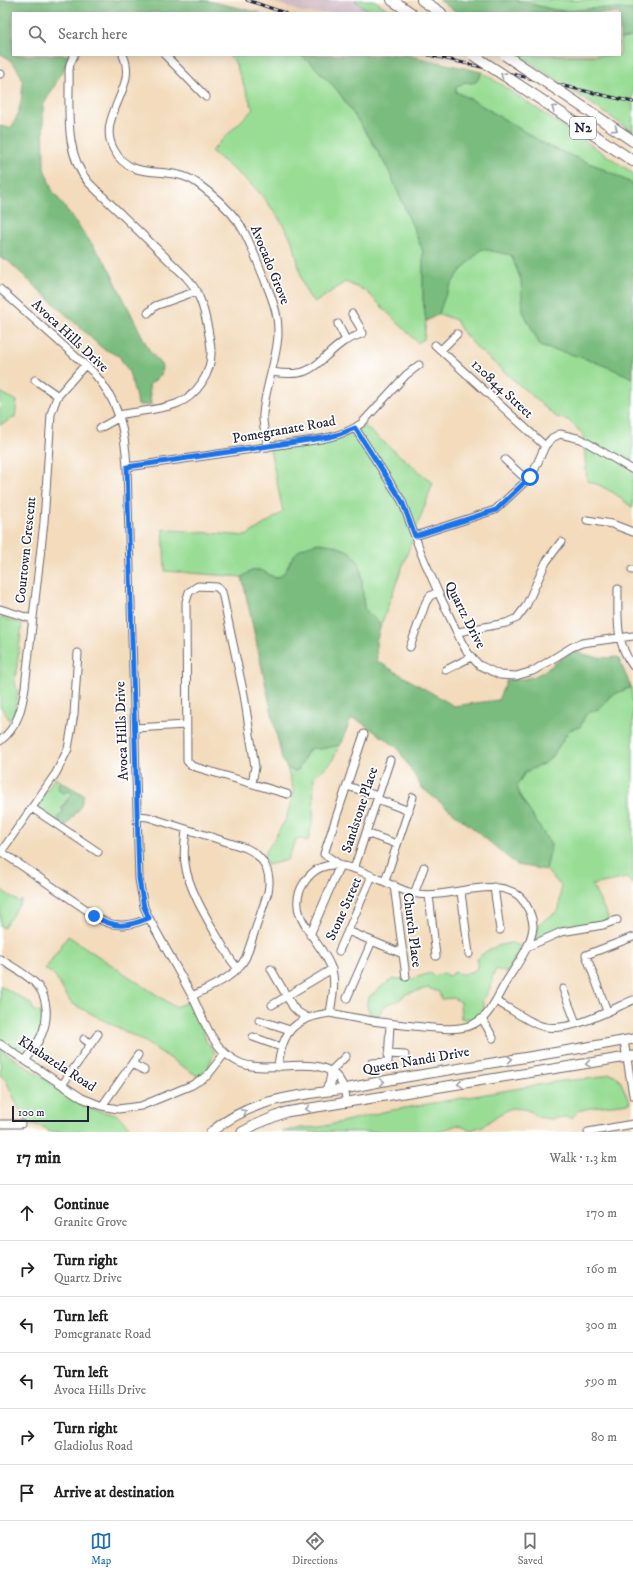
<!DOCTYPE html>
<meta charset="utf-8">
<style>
body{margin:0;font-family:"IM FELL DW Pica",serif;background:#f6f6f6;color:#222}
.scale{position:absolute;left:12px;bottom:10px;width:77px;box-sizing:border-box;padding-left:4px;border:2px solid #22223b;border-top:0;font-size:11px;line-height:14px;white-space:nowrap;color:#22223b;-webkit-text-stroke:3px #fff;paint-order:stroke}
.stop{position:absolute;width:12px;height:12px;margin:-9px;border:3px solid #1a73e8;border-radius:50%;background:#fff}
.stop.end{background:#1a73e8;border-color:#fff;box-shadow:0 1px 4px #0008}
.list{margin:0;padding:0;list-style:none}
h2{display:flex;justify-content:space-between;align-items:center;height:52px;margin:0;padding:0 16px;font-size:17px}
h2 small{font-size:13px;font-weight:400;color:#767676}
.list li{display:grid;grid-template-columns:26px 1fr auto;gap:12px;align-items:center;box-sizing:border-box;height:56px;padding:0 16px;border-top:1px solid #e0e0e0}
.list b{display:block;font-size:15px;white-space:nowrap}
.list p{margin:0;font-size:13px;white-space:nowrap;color:#767676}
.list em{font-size:13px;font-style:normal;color:#767676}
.icon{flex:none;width:22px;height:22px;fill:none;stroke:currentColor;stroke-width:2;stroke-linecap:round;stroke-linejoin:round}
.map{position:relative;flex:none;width:633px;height:1132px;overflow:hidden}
.search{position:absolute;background:#fff;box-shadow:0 2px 10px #0003;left:12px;right:12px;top:12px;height:44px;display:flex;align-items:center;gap:10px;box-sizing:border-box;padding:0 14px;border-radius:0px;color:#767676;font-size:15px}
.sheet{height:388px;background:#fff}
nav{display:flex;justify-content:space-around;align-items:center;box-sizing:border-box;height:56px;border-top:1px solid #e0e0e0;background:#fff;font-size:11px;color:#767676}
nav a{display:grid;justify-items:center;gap:2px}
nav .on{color:#1f6fb2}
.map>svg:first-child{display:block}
.industrial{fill:#d2bdc7}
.green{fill:#99dd95;stroke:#5e8068}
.forest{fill:#7abc7e;stroke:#4e6f5c}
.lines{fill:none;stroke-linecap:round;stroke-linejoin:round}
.minor-casing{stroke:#6b6368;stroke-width:9}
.major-casing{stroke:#6b6368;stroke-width:11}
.highway-casing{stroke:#6b6368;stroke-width:12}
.minor{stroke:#fff;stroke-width:7}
.major{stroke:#fff;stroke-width:9}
.highway{stroke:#fff;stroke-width:10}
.rail-casing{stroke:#22223b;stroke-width:3}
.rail{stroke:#fff;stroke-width:1.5;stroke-dasharray:4.5;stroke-linecap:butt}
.highway-bridge-casing{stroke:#6b6368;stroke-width:12;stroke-linecap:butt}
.highway-bridge{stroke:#fff;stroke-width:10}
.oneway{stroke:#9c9ca7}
.route{stroke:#1a73e8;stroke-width:5}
.labels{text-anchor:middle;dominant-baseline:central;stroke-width:3.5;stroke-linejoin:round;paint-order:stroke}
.shield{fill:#fff;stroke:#646476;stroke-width:1}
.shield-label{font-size:13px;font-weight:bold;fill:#22223b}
.street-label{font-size:14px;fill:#22223b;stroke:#fff}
</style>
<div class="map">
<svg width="633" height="1132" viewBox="0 0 633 1132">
<rect width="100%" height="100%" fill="#fff"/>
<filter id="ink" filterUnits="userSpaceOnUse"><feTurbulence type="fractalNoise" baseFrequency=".025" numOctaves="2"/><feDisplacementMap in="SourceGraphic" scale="8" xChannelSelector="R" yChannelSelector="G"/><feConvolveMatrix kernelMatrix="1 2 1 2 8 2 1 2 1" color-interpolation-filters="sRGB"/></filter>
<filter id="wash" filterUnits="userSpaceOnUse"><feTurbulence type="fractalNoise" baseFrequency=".012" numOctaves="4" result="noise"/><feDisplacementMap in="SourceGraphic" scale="16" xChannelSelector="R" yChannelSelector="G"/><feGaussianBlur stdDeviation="0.9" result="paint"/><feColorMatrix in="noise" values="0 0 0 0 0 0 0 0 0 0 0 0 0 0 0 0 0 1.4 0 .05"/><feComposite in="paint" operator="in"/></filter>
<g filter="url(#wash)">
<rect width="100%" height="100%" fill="#f3dbbc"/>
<path class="industrial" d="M268,0H354L372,13H304Z"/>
<path class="green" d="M354,0H374L393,13H372Z
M516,0H633V10L600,8L569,11L554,10Z
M633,37V132L520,55H620V39Z
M228,55L276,56L300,55L311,63L338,91L371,140L389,171L423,251V299L426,321L424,339L418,343L366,291L345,282L316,302C300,296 299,256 292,241C285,226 267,200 255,188C241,175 225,163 211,151L253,109L234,60Z
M482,72L633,173V184L601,168L548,146L474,101L456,92V87L465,82L472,83L480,77Z
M482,249L512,255L521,280L523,311L541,347C573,353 603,364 633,378V508L614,493L599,485L587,481L583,434L568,420L556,417L478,349L462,331L456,320L439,314C447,283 461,270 482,249Z
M0,392L17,401L15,417L0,425Z
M364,426L433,483L381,625L364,608L361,569L357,559L348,551L333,545L291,559C287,569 285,576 275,578C260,569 257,566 242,577L165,571L163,529L246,536L283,512L270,449C296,445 344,443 364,426Z
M0,617L22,624L15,682L18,694L14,715L10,721L1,707H0Z
M631,687L633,705V885L627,878L592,885L609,919L595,925L535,940L539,924L559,910L561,886L546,870L551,845L520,796L517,786L525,772L545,763L552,757L569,730L580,727L586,714L600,708L610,696Z
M340,745L331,763L314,776L313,819L308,841L297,838L287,860L268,865L263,857L286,819L294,792L287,768L294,771L298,770L309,749L313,748L321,749Z
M55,778L60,781L58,785L63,793L70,791L72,794L67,799L62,808L63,812L59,823C51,818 37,813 39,802Z
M0,889L19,902L21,900L22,901L3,928L0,926Z
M68,936L175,1007L188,1002L202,1027L206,1041L215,1052L207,1070L199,1077L145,1042L71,1003L54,975L45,969Z
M511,943L521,946L507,973L496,969L492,978L493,982L482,1002C488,1012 481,1016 473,1021L461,1018L460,1002L453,998L441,999L439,992L428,988L406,994L398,1001L389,1003L383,1008L377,1017L371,1016L367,1007V1001L370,996L385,984L393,979H412L430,973L435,976L443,973L449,976L455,972C465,976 469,974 477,968V959C487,949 497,945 511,943Z
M0,985L31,1004L34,1011L45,1013L44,1024L29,1052L23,1053L0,1038Z
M0,1049L80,1103L91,1109L103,1112L116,1114L135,1132H49L46,1128L25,1122L4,1076H0Z
M609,1074L615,1075L620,1080L630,1103L594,1107L578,1111L572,1118L565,1117L551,1119L537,1117L532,1112L524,1109L511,1108L498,1115L483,1126L471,1130L457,1125L438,1132H282L301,1128L321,1127L387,1111L561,1081L596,1078Z"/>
<path class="forest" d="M0,0H204L261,13H13V55H69L65,67L43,106L44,168L52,190L106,263L149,350L162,366L161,375L149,385L151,405H138L129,372L119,356L102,348L8,261L0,258V126L10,128C19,120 24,91 22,80C20,70 10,57 0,54Z
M439,0H516L554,10L569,11L600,8L633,10V37L620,39V13H458Z
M300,55H406L482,72L476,82L472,83L465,82L456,87V92L474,101L548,146L601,168L633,184V378C603,364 573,353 541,347L523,311L521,280L511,255L482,249C460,270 447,284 439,314L426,321L423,299V251L389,171L371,140L338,91L311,63Z
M318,543L333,545L349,551L357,559L361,570L364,608L381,625L376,642L377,661L454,706L498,700L507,680C543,680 545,668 573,651C588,656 601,659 618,657L631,687L610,696L600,708L586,714L580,727L569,730L552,757L545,763L525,772L517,786L520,796L551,845L546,870L517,865L479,833L422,788L397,747L359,721L351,719L340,745L320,749L313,748L309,749L298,770L294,771L287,768L282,759L242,577C257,566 260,569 275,578C289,575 287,561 297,552C302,547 311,545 318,543Z
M60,781L84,795L80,808L65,827L59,823L58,816L63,812L62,808L72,794L70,791L63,793L59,791L58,785Z"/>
</g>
<g filter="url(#ink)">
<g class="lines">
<defs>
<path id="minor" d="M74,55L70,64L69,70C70,107 63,153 89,183L186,277C200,292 204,309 208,329C209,336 211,344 211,351C212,373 197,396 176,404C159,410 138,411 119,415
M123,55C139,88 95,117 114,150C132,184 169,163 197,183C212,194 228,208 239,223C250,240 256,259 264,278C269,291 275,304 277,318C278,324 278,331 278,336C276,363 265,388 263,414C262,425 266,436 268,447
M165,55L206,97
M0,74H1
M0,289L93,372C119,401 125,430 127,467L139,879L144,907L149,918C163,944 178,970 192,996C200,1011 206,1030 217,1044C222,1051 230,1058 238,1062C270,1078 327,1046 344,1088C345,1093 346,1099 347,1103
M148,313L155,306L197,291
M352,314L360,327L361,334
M338,324L346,340
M435,345L545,446
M441,350L457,334
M272,372C315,379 314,363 343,342C350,338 357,336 363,333
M35,380L58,396
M100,428L120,417
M355,428L402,501L421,553L438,592L462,643L468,653L479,665L500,675L516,676L533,671L572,647L582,643L633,636
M505,460L527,480
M127,467C177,460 228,453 278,445C305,441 339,440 362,423L406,375L419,365
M587,520L612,524L633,532
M415,536L495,510L527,480L534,471L545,446L552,438L560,434L581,439L633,470
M632,570H633
M618,589C618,618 615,642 633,666
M0,609L32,619
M458,632L506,623L517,618L526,606L546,562L561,542
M410,647L426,602L430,596L438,592
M446,670L471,657
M135,728L186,725
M0,741C18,727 22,708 25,687L44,522L51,414L57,397L85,365
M252,783L255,767L244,695L222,592L217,587L198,586L189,592L186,602L187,761L192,766L287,794
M347,786L378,796
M377,799L409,811
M32,808L98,852
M137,816L148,817L246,848C264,856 272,873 268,892L246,957C236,977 212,986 192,996
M186,830C185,841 183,852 185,863C188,892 216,933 231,960L238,969
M366,833L397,844
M0,851L103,921C119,928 133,925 149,918
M1,852L56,773L68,749L74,714L78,653
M354,869L390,760
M385,881L413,797
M394,885L406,977
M494,887L500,930
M461,892L469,954
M414,894L424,867
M429,895L436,956
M348,931L403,954
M310,935L340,865L324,854L364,734
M527,947L561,932L603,925L617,920
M339,951L372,876
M0,959C11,966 24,973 34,982C47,993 49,1015 43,1031C40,1041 32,1051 26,1060
M271,969L293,1007L298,1012L308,1018
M563,989L576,1023
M347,998L372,941
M496,1001C509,1008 523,1018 536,1024C563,1037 608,1011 633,1000
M272,1005L332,969
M607,1011L586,955L633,937
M482,1018L493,1038
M259,1020L290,1030
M253,1037L281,1047
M84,1039L91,1044
M624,1041L633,1095
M0,1044L82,1098L102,1106L118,1109L141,1106L192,1085L207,1076L225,1053
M388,1054L405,1055
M372,1063L388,1062L390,1024
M132,1064L144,1070
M278,1067C282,1031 294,1018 330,1013C332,999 336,984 332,970C324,942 282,916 304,883C330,841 380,885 412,893C421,895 431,895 439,894C463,892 501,879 520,897C527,904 533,917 533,927C531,949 512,970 502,989C497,998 493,1007 486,1015C479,1022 470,1027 460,1028C448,1030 435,1028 423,1027C391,1024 361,1020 330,1013
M330,1072L346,1056
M62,1085L98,1034
M102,1106L138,1055
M0,1124H21
M588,1132L633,1124"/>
<path id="major" d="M326,1091L330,1084L332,1074
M211,1132C253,1098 294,1096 344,1089C359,1086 374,1083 389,1080C470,1066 552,1054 633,1039
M242,1132L257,1124L286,1112L633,1056"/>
<path id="highway" d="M392,0L411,13
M422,0L441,13
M534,95L633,161
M574,101L633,141"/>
</defs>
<use href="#minor" class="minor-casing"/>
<use href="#major" class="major-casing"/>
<use href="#highway" class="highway-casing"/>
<use href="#minor" class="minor"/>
<use href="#major" class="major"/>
<use href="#highway" class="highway"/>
<defs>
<path id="rail" d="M247,0L285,13
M429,55L633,102"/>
</defs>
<use href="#rail" class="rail-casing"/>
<use href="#rail" class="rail"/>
<defs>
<path id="highway-bridge" d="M473,55L534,95
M505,55L574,101"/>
</defs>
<use href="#highway-bridge" class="highway-bridge-casing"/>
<use href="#highway-bridge" class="highway-bridge"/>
</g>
<defs><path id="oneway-chevron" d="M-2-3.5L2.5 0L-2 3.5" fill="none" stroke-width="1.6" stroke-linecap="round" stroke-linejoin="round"/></defs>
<g class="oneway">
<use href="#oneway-chevron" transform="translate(503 75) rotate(-147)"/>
<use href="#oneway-chevron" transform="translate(554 108) rotate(-146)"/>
<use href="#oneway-chevron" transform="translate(615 129) rotate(34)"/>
<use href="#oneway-chevron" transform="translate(510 1059) rotate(-9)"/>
<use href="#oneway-chevron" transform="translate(588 1064) rotate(171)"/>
<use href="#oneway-chevron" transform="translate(382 1082) rotate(-10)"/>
<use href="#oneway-chevron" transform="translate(460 1084) rotate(171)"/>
<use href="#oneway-chevron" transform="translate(308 1109) rotate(171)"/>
<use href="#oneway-chevron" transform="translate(244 1112) rotate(-27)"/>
</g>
</g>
<g class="lines" filter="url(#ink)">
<path class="route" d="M94,916C115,929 127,927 149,918L144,907L139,879L127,467L329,437L340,434L355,428L402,501L415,536L496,510L530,477"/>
</g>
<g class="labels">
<rect class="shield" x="570" y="117" width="26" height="22" rx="3"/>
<g class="shield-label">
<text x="583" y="128">N2</text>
</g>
<g class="street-label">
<text transform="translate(270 265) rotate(68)">Avocado Grove</text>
<text transform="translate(70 336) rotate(43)">Avoca Hills Drive</text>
<text transform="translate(502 389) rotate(43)">120844 Street</text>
<text transform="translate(284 430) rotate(-10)">Pomegranate Road</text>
<text transform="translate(26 550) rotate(-84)">Courtown Crescent</text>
<text transform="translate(465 615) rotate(63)">Quartz Drive</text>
<text transform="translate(122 731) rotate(-92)">Avoca Hills Drive</text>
<text transform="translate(360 810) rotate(-72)">Sandstone Place</text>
<text transform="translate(344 909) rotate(-66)">Stone Street</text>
<text transform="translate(412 930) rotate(83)">Church Place</text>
<text transform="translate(416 1061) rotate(-10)">Queen Nandi Drive</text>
<text transform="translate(57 1064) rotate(33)">Khabazela Road</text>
</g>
</g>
</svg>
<div class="scale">100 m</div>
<div class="stop" style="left:530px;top:477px"></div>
<div class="stop end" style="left:94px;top:916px"></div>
<div class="search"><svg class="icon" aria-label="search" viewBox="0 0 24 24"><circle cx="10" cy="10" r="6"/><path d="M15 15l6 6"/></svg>Search here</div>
</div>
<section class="sheet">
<h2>17 min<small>Walk · 1.3 km</small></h2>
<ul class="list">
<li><svg class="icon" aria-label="ahead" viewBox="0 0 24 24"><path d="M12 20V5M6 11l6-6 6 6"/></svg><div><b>Continue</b><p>Granite Grove</p></div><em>170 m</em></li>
<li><svg class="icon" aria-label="right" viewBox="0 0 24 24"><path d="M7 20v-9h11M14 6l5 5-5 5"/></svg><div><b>Turn right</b><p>Quartz Drive</p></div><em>160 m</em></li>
<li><svg class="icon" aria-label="left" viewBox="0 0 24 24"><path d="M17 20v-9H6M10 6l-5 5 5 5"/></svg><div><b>Turn left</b><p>Pomegranate Road</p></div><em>300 m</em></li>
<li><svg class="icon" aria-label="left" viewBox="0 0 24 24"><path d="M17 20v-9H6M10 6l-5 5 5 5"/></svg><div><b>Turn left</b><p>Avoca Hills Drive</p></div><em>590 m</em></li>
<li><svg class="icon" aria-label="right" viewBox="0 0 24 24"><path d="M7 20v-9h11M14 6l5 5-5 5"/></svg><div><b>Turn right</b><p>Gladiolus Road</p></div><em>80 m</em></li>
<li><svg class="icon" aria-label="arrive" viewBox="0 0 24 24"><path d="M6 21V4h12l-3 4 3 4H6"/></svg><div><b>Arrive at destination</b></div></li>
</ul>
</section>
<nav>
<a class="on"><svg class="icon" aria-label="map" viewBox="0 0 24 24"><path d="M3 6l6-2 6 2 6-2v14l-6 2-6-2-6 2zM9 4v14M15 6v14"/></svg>Map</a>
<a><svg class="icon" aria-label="directions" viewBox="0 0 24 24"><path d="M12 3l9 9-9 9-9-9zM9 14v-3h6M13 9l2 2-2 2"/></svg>Directions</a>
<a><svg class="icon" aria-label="saved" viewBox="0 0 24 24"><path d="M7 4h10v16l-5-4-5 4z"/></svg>Saved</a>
</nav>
